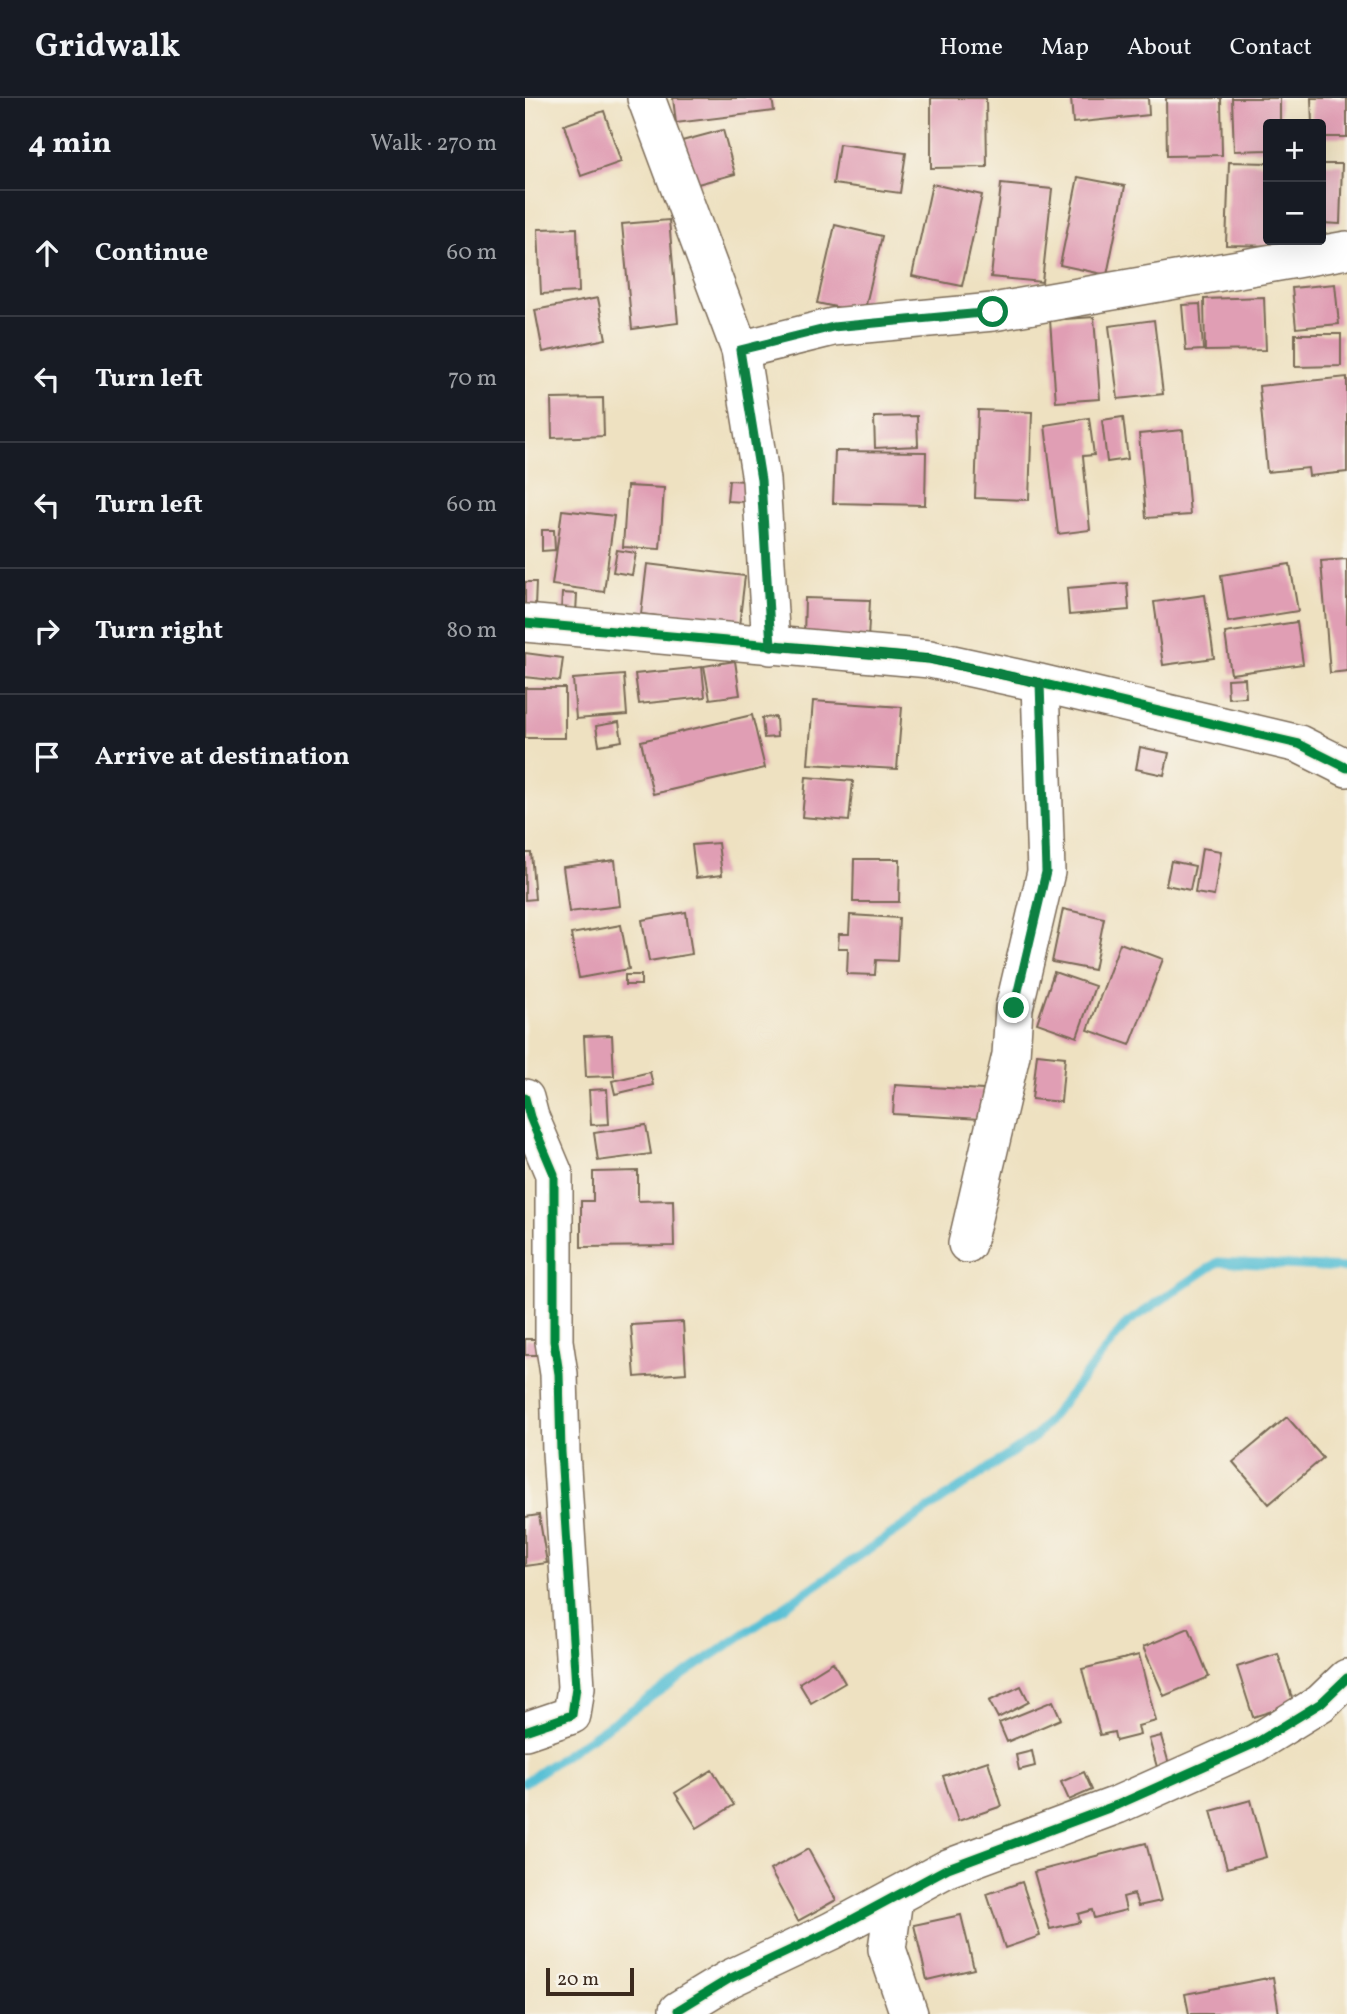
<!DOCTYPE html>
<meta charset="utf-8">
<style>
body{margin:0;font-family:Vollkorn,serif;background:#20242c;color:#f1f3f6}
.controls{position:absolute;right:21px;top:21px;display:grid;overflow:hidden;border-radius:7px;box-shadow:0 7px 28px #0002}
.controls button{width:63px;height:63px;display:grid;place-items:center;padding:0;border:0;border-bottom:2px solid #363941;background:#171b24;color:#f1f3f6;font:35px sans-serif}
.scale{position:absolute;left:21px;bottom:18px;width:88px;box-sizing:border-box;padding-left:7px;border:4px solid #3b2a1e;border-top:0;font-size:19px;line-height:24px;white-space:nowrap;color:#3b2a1e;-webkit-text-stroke:5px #f7f3e8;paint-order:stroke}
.stop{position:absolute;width:21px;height:21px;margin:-16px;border:5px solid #0b8043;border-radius:50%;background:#fff}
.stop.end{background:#0b8043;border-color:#fff;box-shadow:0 2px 7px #0008}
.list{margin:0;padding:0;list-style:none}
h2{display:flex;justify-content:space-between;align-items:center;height:91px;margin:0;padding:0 28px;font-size:30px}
h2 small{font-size:23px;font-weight:400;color:#9ea1a6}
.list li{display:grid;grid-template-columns:46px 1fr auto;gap:21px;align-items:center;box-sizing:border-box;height:126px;padding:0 28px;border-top:2px solid #363941}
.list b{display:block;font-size:26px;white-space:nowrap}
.list em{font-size:23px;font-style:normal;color:#9ea1a6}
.icon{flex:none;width:38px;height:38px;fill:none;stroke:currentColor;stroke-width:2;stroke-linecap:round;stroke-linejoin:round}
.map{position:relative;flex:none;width:822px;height:1916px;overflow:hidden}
header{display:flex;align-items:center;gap:42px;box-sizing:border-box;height:98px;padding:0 35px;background:#171b24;border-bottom:2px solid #363941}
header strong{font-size:33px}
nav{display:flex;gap:38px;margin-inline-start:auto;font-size:24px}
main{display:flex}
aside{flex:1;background:#171b24}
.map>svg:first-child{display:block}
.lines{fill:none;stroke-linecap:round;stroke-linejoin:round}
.stream{stroke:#58c0d5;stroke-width:9}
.building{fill:#e09eb4}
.minor-casing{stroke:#7a6a57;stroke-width:40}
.minor{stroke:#fff;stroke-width:37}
.cycleway-casing{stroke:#f7f3e8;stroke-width:13}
.cycleway{stroke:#00873e;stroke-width:9}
.route{stroke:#0b8043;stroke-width:9}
</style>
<header>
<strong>Gridwalk</strong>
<nav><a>Home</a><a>Map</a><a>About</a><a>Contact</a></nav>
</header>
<main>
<aside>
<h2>4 min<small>Walk · 270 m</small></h2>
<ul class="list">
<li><svg class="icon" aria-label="ahead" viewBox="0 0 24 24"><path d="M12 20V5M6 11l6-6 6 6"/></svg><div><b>Continue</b></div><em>60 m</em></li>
<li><svg class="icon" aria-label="left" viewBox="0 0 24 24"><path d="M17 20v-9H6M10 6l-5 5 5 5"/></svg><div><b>Turn left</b></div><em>70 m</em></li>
<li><svg class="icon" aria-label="left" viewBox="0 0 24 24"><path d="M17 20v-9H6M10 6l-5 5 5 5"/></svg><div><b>Turn left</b></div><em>60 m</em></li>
<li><svg class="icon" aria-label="right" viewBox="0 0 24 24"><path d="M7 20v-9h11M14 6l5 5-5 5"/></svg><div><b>Turn right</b></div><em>80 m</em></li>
<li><svg class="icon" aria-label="arrive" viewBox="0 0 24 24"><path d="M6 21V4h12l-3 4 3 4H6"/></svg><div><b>Arrive at destination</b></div></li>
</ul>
</aside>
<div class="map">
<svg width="822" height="1916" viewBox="0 0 822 1916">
<rect width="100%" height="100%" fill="#f7f3e8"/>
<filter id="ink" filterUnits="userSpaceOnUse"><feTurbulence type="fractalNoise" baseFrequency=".0143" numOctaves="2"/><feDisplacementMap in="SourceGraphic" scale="14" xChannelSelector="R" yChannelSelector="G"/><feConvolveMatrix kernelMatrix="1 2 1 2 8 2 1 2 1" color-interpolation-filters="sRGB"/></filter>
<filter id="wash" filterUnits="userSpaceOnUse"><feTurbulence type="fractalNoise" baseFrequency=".00686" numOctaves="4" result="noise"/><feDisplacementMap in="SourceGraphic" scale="28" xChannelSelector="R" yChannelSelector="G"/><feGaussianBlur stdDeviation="1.57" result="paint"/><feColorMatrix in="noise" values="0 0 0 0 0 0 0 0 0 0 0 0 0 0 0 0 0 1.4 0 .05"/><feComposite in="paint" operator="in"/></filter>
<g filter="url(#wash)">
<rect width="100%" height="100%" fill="#eee1c1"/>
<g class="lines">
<path class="stream" d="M0,1684L510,1339L602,1225L693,1164L822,1170"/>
</g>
<g id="blocks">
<path class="building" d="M148,0H247L249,13L151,25Z
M406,0H461L462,69L406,70Z
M546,0H623L624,17L548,25Z
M641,0H696L697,57L642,58Z
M707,0H755V26H743V52L709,53Z
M786,0H822V39H796V26H787Z
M79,13L96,64L56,78L39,27Z
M198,32L210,76L169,87L157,43Z
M314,46L381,55L375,95L308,86Z
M704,64L743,65V142H756V148L701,147Z
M796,66H817L815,126L796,125Z
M553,79L600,88L582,177L535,167Z
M407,86L457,97L437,188L387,178Z
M476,86L527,91L517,184L466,179Z
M144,122L153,225L107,231L97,126Z
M310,127L357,138L339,215L292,205Z
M52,130L54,194L16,196L13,131Z
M810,186L814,226L771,230L767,190Z
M739,199L741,252L680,253L679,201Z
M73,200L81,241L18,254L10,212Z
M675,206L678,252L661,253L657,207Z
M569,219L575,301L531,304L525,222Z
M629,222L638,296L593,301L584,228Z
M770,236H816V268L770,269Z
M822,279V374L784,378L783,370L742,374L734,288Z
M78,300L79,338L27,340L26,301Z
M453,312L507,314L504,402L450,400Z
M392,318L393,348L350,350L349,319Z
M598,319L603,361L582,364L577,322Z
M564,320L569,357L558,358L565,432L533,436L520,327Z
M658,332L665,417L621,420L614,336Z
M310,353L401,354L400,407L308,405Z
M204,382L221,383L220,404L202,403Z
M102,388L139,390L135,451L98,449Z
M37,412L89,418L79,494L27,487Z
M17,432H29L30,452L17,453Z
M92,452L111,455L107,477L88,474Z
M822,461V573L805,575L796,463Z
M122,466L220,478L214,528L116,516Z
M765,466L773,513L703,524L696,477Z
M0,484H11L10,510L0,509Z
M602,485L604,512L544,517L542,490Z
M37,495L52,496L51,515L36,514Z
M680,497L689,560L638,567L629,504Z
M280,500L345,502L343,542L279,540Z
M772,524L778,566L706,576L700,535Z
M0,555L38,560L35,583L0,579Z
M210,563L215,597L185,601L179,568Z
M177,569L180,599L114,606L110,576Z
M99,577L102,617L51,621L48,581Z
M720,580L721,599L703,600L702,581Z
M0,590H40V640H0Z
M288,603L377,609L372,671L283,666Z
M227,617L240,670L128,696L116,643Z
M251,619L252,639L239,640L237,620Z
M94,624L97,643L74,647L71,628Z
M615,649L644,655L639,677L611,671Z
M281,679L328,683L324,723L277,719Z
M193,745L197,777L171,780L167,747Z
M677,750L696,753L689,798L670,795Z
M0,755H6L10,801L0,802Z
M329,761H375L374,804H328Z
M90,762L95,808L44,814L38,769Z
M646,763L670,768L665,792L641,787Z
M538,811L579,820L569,872L527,864Z
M161,814L167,856L124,863L117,822Z
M325,817L374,820L372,863L351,862L350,877L322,876L323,850H313L314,836H324Z
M96,827L104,871L54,880L46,836Z
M595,845L638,861L605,947L563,932Z
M529,874L570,888L552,939L512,925Z
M100,877H116V887H100Z
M87,937L89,978L61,979L59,938Z
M512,956L540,959L536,1004L507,1001Z
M125,974L128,987L90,996L87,983Z
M370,987L458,992L456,1021L368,1016Z
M82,991L84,1026L66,1027L64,992Z
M121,1027L126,1056L73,1063L69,1035Z
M113,1073V1103L148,1102L149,1148L56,1149V1103H68V1074Z
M158,1224L161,1275L110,1279L106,1227Z
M0,1241H18V1257H0Z
M762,1319L798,1360L744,1406L708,1364Z
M14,1417L22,1465L0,1468V1419Z
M664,1530L684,1579L639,1598L618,1549Z
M753,1556L769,1606L728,1619L712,1569Z
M614,1557L631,1623L613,1628L615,1637L591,1643L589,1634L575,1637L557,1571Z
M308,1564L320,1585L286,1605L274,1585Z
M496,1588L504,1604L473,1620L464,1603Z
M528,1603L536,1621L482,1644L474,1625Z
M636,1638L644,1666L632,1669L624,1641Z
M507,1653L510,1668L494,1672L491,1657Z
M463,1663L477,1708L433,1723L418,1678Z
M187,1672L209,1707L172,1730L150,1695Z
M559,1674L567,1692L544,1702L536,1684Z
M726,1702L741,1759L702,1770L686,1713Z
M621,1745L636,1803L613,1808L609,1796L598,1799L601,1812L569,1820L567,1812L553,1816L555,1824L525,1831L509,1774Z
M283,1751L311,1802L273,1823L245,1772Z
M497,1784L515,1838L480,1850L462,1796Z
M436,1817L449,1871L402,1882L389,1827Z
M748,1879L754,1916H664L660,1896Z"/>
</g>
</g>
<g filter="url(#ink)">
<use href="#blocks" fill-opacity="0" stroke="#7a6a57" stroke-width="2"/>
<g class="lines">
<defs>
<path id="minor" d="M121,0L215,252L236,382L246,548
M215,252L308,229L468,214L822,152
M0,525L405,561L515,585L774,646L822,670
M0,1000L5,1019L29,1076V1243L34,1276L36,1354L51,1589L47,1617L0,1633
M442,1146L486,957L489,910L521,774L515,585
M369,1800L362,1851L384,1916
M153,1912L204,1881L306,1833L423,1770L592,1707L731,1645L796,1605L822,1580"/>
</defs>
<use href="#minor" class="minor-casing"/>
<use href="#minor" class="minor"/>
<defs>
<path id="cycleway" d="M0,525L405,561L515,585L774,646L822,670
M0,1000L5,1019L29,1076V1243L34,1276L36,1354L51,1589L47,1617L0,1633
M153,1912L204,1881L306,1833L423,1770L592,1707L731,1645L796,1605L822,1580"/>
</defs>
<use href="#cycleway" class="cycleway-casing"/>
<use href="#cycleway" class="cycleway"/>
</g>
</g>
<g class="lines" filter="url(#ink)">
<path class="route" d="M468,214L308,229L215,252L236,382L246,548L405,561L515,585L521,774L489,910"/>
</g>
</svg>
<div class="controls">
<button>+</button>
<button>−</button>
</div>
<div class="scale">20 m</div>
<div class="stop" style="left:468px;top:214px"></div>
<div class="stop end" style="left:489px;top:910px"></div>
</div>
</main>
